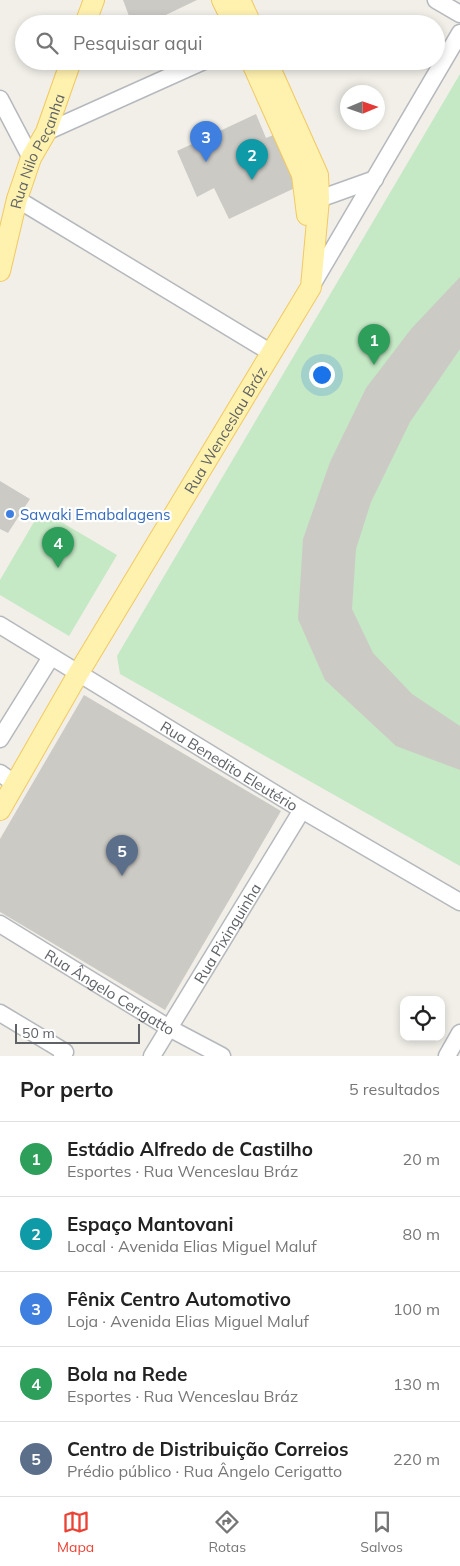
<!DOCTYPE html>
<html lang="pt">
<meta charset="utf-8">
<style>
body{margin:0;font-family:Mulish,sans-serif;background:#f6f6f6;color:#222}
.controls{position:absolute;right:15px;bottom:15px;display:grid;overflow:hidden;border-radius:10px;box-shadow:0 2px 8px #0003}
.controls button{width:45px;height:45px;display:grid;place-items:center;padding:0;border:0;border-bottom:1px solid #e0e0e0;background:#fff;color:#222;font:25px sans-serif}
.compass{position:absolute;left:340px;top:85px;width:45px;height:45px;border-radius:50%;background:#fff;box-shadow:0 2px 8px #0003;rotate:88deg}
.scale{position:absolute;left:15px;bottom:12px;width:125px;box-sizing:border-box;padding-left:5px;border:2px solid #5f6368;border-top:0;font-size:14px;line-height:18px;white-space:nowrap;color:#5f6368;-webkit-text-stroke:4px #fff;paint-order:stroke}
.you{position:absolute;left:321px;top:374px;width:18px;height:18px;margin:-12px;border:4px solid #fff;border-radius:50%;background:#1a73e8;box-shadow:0 0 0 8px #1a73e833}
.badge{display:grid;place-items:center;width:32px;height:32px;border-radius:50%;background:#ea4335;color:#fff;font-size:16px;font-weight:700}
.pin{position:absolute;translate:-50% -41px;filter:drop-shadow(0 1px 2px #0008)}
.pin::after{content:'';position:absolute;top:26px;width:18px;height:15px;background:inherit;clip-path:polygon(0 0,100% 0,50% 100%)}
.list{margin:0;padding:0;list-style:none}
h2{display:flex;justify-content:space-between;align-items:center;height:65px;margin:0;padding:0 20px;font-size:21px}
h2 small{font-size:16px;font-weight:400;color:#767676}
.list li{display:grid;grid-template-columns:32px 1fr auto;gap:15px;align-items:center;box-sizing:border-box;height:75px;padding:0 20px;border-top:1px solid #e0e0e0}
.list b{display:block;font-size:19px;white-space:nowrap}
.list p{margin:0;font-size:16px;white-space:nowrap;color:#767676}
.list em{font-size:16px;font-style:normal;color:#767676}
.icon{flex:none;width:28px;height:28px;fill:none;stroke:currentColor;stroke-width:2;stroke-linecap:round;stroke-linejoin:round}
.map{position:relative;flex:none;width:460px;height:1056px;overflow:hidden}
.search{position:absolute;background:#fff;box-shadow:0 2px 8px #0003;left:15px;right:15px;top:15px;height:55px;display:flex;align-items:center;gap:12px;box-sizing:border-box;padding:0 18px;border-radius:28px;color:#767676;font-size:19px}
.sheet{height:440px;background:#fff}
nav{display:flex;justify-content:space-around;align-items:center;box-sizing:border-box;height:70px;border-top:1px solid #e0e0e0;background:#fff;font-size:14px;color:#767676}
nav a{display:grid;justify-items:center;gap:2px}
nav .on{color:#ea4335}
.map>svg:first-child{display:block}
.green{fill:#c5e8c5}
.building{fill:#cccac5}
.lines{fill:none;stroke-linecap:round;stroke-linejoin:round}
.minor-casing{stroke:#b5b8bc;stroke-width:19}
.major-casing{stroke:#f2c960;stroke-width:22}
.minor{stroke:#fff;stroke-width:16}
.major{stroke:#fff2af;stroke-width:20}
.shop-dot{fill:#3f7fe0;stroke:#fff;stroke-width:2}
.labels{text-anchor:middle;dominant-baseline:central;stroke-width:4.5;stroke-linejoin:round;paint-order:stroke}
.street-label{font-size:15px;fill:#5f6368;stroke:#fff}
.shop-label{font-size:15px;fill:#366cbe;stroke:#fff;text-anchor:start}
</style>
<div class="map">
<svg width="460" height="1056" viewBox="0 0 460 1056">
<rect width="100%" height="100%" fill="#f1efe8"/>
<path class="green" d="M460,74V866L120,674L117,656Z
M41,510L117,555L69,636L0,595V580Z"/>
<path class="building" d="M123,0H197L147,24H132Z
M256,114L266,138L276,134L297,187L229,219L214,188L197,197L177,151Z
M460,277V349L410,422L371,502L356,549L352,609L373,653L412,694L460,726V770L396,746L325,680L298,619L303,539L330,462L366,388L411,329Z
M0,481L30,499L8,533L0,529Z
M84,695L281,811L165,1010L0,912V839Z"/>
<g class="lines">
<defs>
<g id="minor">
<path d="M436,0L460,14"/>
<path d="M0,99L31,158"/>
<path d="M46,132L204,61"/>
<path d="M17,199L270,352"/>
<path d="M319,199L375,179"/>
<path d="M312,285L460,33"/>
<path id="s1" d="M0,625L302,810L460,902"/>
<path d="M0,739L51,657"/>
<path d="M0,773L15,784"/>
<path id="s2" d="M0,924L169,1028L222,1056"/>
<path d="M0,1013L65,1052L62,1056"/>
<path id="s3" d="M152,1056L302,810"/>
<path d="M447,1056L460,1033"/>
</g>
<g id="major">
<path d="M222,0L234,24"/>
<path d="M240,0L251,24"/>
<path d="M85,24L94,0"/>
<path d="M251,61L302,175L307,215"/>
<path id="s4" d="M0,271L17,199L31,158L46,132L71,61"/>
<path id="s5" d="M0,810L78,674L311,287L319,199L318,175L267,61"/>
</g>
</defs>
<use href="#minor" class="minor-casing"/>
<use href="#major" class="major-casing"/>
<use href="#minor" class="minor"/>
<use href="#major" class="major"/>
</g>
<circle class="shop-dot" cx="10" cy="514" r="5"/>
<g class="labels">
<g class="street-label">
<text stroke="none"><textPath href="#s4" startOffset="126">Rua Nilo Peçanha</textPath></text>
<text stroke="none"><textPath href="#s5" startOffset="442">Rua Wenceslau Bráz</textPath></text>
<text stroke="none"><textPath href="#s1" startOffset="269">Rua Benedito Eleutério</textPath></text>
<text stroke="none"><textPath href="#s3" startOffset="144">Rua Pixinguinha</textPath></text>
<text stroke="none"><textPath href="#s2" startOffset="129">Rua Ângelo Cerigatto</textPath></text>
</g>
<g class="shop-label">
<text x="20" y="514">Sawaki Emabalagens</text>
</g>
</g>
</svg>
<div class="controls">
<button><svg class="icon" aria-label="locate" viewBox="0 0 24 24"><circle cx="12" cy="12" r="6"/><path d="M12 2v4M12 18v4M2 12h4M18 12h4"/></svg></button>
</div>
<svg class="compass" viewBox="-18 -18 36 36"><path d="M0-13l5 13h-10z" fill="#e53935"/><path d="M0 13l5-13h-10z" fill="#767676"/></svg>
<div class="scale">50 m</div>
<div class="you"></div>
<div class="pin badge" style="left:374px;top:365px;background:#2e9e5b">1</div>
<div class="pin badge" style="left:252px;top:180px;background:#0f9aa8">2</div>
<div class="pin badge" style="left:206px;top:162px;background:#3f7fe0">3</div>
<div class="pin badge" style="left:58px;top:568px;background:#2e9e5b">4</div>
<div class="pin badge" style="left:122px;top:876px;background:#5c6f8a">5</div>
<div class="search"><svg class="icon" aria-label="search" viewBox="0 0 24 24"><circle cx="10" cy="10" r="6"/><path d="M15 15l6 6"/></svg>Pesquisar aqui</div>
</div>
<section class="sheet">
<h2>Por perto<small>5 resultados</small></h2>
<ul class="list">
<li><span class="badge" style="background:#2e9e5b">1</span><div><b>Estádio Alfredo de Castilho</b><p>Esportes · Rua Wenceslau Bráz</p></div><em>20 m</em></li>
<li><span class="badge" style="background:#0f9aa8">2</span><div><b>Espaço Mantovani</b><p>Local · Avenida Elias Miguel Maluf</p></div><em>80 m</em></li>
<li><span class="badge" style="background:#3f7fe0">3</span><div><b>Fênix Centro Automotivo</b><p>Loja · Avenida Elias Miguel Maluf</p></div><em>100 m</em></li>
<li><span class="badge" style="background:#2e9e5b">4</span><div><b>Bola na Rede</b><p>Esportes · Rua Wenceslau Bráz</p></div><em>130 m</em></li>
<li><span class="badge" style="background:#5c6f8a">5</span><div><b>Centro de Distribuição Correios</b><p>Prédio público · Rua Ângelo Cerigatto</p></div><em>220 m</em></li>
</ul>
</section>
<nav>
<a class="on"><svg class="icon" aria-label="map" viewBox="0 0 24 24"><path d="M3 6l6-2 6 2 6-2v14l-6 2-6-2-6 2zM9 4v14M15 6v14"/></svg>Mapa</a>
<a><svg class="icon" aria-label="directions" viewBox="0 0 24 24"><path d="M12 3l9 9-9 9-9-9zM9 14v-3h6M13 9l2 2-2 2"/></svg>Rotas</a>
<a><svg class="icon" aria-label="saved" viewBox="0 0 24 24"><path d="M7 4h10v16l-5-4-5 4z"/></svg>Salvos</a>
</nav>
